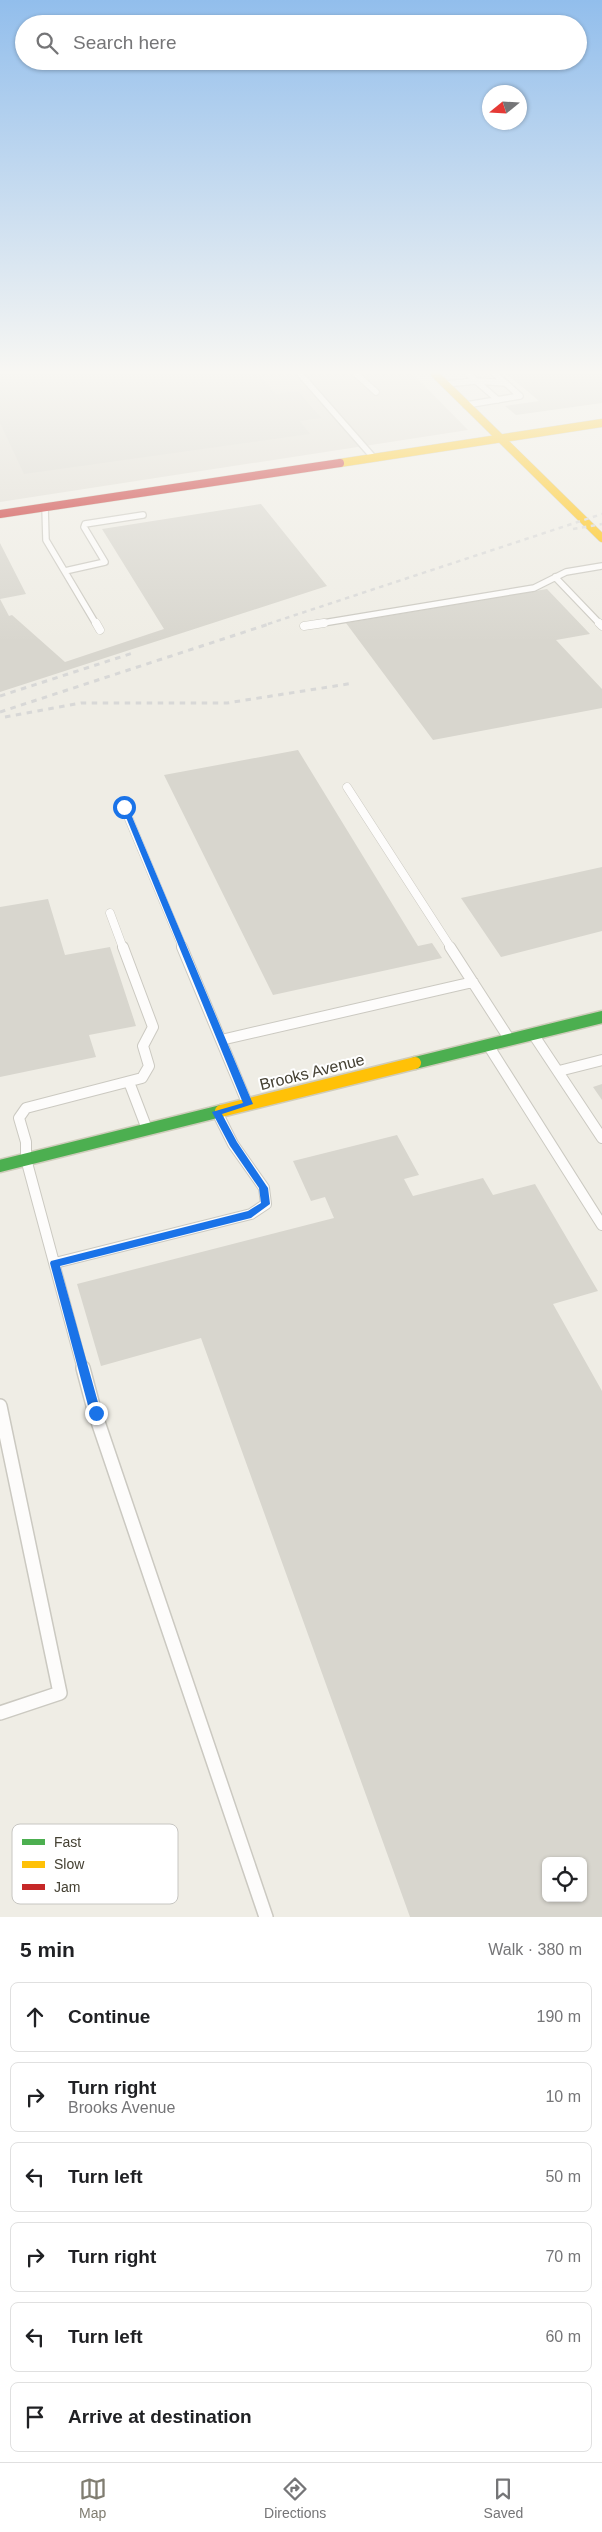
<!DOCTYPE html>
<meta charset="utf-8">
<style>
body{margin:0;font-family:Helvetica,sans-serif;background:#f6f6f6;color:#202124}
.controls{position:absolute;right:15px;bottom:15px;display:grid;overflow:hidden;border-radius:8px;box-shadow:0 1px 4px #0004}
.controls button{width:45px;height:45px;display:grid;place-items:center;padding:0;border:0;border-bottom:1px solid #e0e0e0;background:#fff;color:#202124;font:25px sans-serif}
.compass{position:absolute;left:482px;top:85px;width:45px;height:45px;border-radius:50%;background:#fff;box-shadow:0 1px 4px #0004;rotate:252deg}
.stop{position:absolute;width:15px;height:15px;margin:-11px;border:4px solid #1a73e8;border-radius:50%;background:#fff}
.stop.end{background:#1a73e8;border-color:#fff;box-shadow:0 1px 5px #0008}
.list{margin:0;padding:0;list-style:none}
h2{display:flex;justify-content:space-between;align-items:center;height:65px;margin:0;padding:0 20px;font-size:21px}
h2 small{font-size:16px;font-weight:400;color:#757577}
.list li{display:grid;grid-template-columns:32px 1fr auto;gap:15px;align-items:center;box-sizing:border-box;height:70px;margin:0 10px 10px;padding:0 10px;border:1px solid #e0e0e0;border-radius:8px}
.list b{display:block;font-size:19px;white-space:nowrap}
.list p{margin:0;font-size:16px;white-space:nowrap;color:#757577}
.list em{font-size:16px;font-style:normal;color:#757577}
.icon{flex:none;width:28px;height:28px;fill:none;stroke:currentColor;stroke-width:2;stroke-linecap:round;stroke-linejoin:round}
.map{position:relative;flex:none;width:602px;height:1917px;overflow:hidden}
.search{position:absolute;background:#fff;box-shadow:0 1px 4px #0004;left:15px;right:15px;top:15px;height:55px;display:flex;align-items:center;gap:12px;box-sizing:border-box;padding:0 18px;border-radius:28px;color:#757577;font-size:19px}
.sheet{height:545px;background:#fff}
nav{display:flex;justify-content:space-around;align-items:center;box-sizing:border-box;height:70px;border-top:1px solid #e0e0e0;background:#fff;font-size:14px;color:#757577}
nav a{display:grid;justify-items:center;gap:2px}
nav .on{color:#807d71}
.map>svg:first-child{display:block}
.industrial{fill:#dfdcd3}
.building{fill:#d8d6ce;fill-rule:evenodd}
.lines{fill:none;stroke-linecap:round;stroke-linejoin:round}
.lane-far3-casing{stroke:#cbc9c1;stroke-width:8}
.lane-far2-casing{stroke:#cbc9c1;stroke-width:9}
.lane-far1-casing{stroke:#cbc9c1;stroke-width:12}
.lane-casing{stroke:#cbc9c1;stroke-width:16}
.fast-casing{stroke:#cfccbb;stroke-width:15}
.slow-far1-casing{stroke:#cfccbb;stroke-width:9}
.slow-casing{stroke:#cfccbb;stroke-width:15}
.jam-casing{stroke:#cfccbb;stroke-width:9}
.lane-far3{stroke:#fdfcfb;stroke-width:5.5}
.lane-far2{stroke:#fdfcfb;stroke-width:8}
.lane-far1{stroke:#fdfcfb;stroke-width:10}
.lane{stroke:#fdfcfb;stroke-width:13}
.fast{stroke:#4caf50;stroke-width:12}
.slow-far1{stroke:#ffc107;stroke-width:8}
.slow{stroke:#ffc107;stroke-width:12}
.jam{stroke:#c62828;stroke-width:8}
.rail-far1{stroke:#d8d8d7;stroke-width:2.5;stroke-dasharray:4.5 4.5;stroke-linecap:butt}
.rail{stroke:#d8d8d7;stroke-width:3;stroke-dasharray:5.5 5.5;stroke-linecap:butt}
.route{fill:#1a73e8}
.labels{text-anchor:middle;dominant-baseline:central;stroke-width:4;stroke-linejoin:round;paint-order:stroke}
.street-label{font-size:16px;fill:#444032;stroke:#fff}
.key{fill:#fff;stroke:#c7c6c2;stroke-width:1}
.key-label{font-size:14px;fill:#444032}
</style>
<div class="map">
<svg width="602" height="1917" viewBox="0 0 602 1917">
<rect width="100%" height="100%" fill="#efede5"/>
<path class="industrial" d="M0,374H413L468,430L0,502Z"/>
<path class="building" d="M0,374H259L276,394L298,391L321,418L300,421L310,434L24,474L0,423Z
M507,374H602V403L516,415L505,406L539,401Z
M261,504L327,586L0,692V543L26,594L0,599L9,616L12,615L65,662L164,629L102,529Z
M547,589L590,634L556,640L602,689V708L433,740L346,623Z
M298,750L418,946L432,943L442,958L273,995L164,775Z
M602,867V931L501,957L461,898Z
M48,899L65,955L110,947L136,1026L89,1035L96,1057L0,1077V907Z
M602,1084V1100L593,1087Z
M397,1135L419,1175L404,1179L413,1196L483,1178L493,1195L535,1184L598,1291L553,1304L602,1391V1917H410L201,1338L101,1366L77,1284L334,1218L325,1197L311,1201L293,1161ZM546,1861H583V1898H546Z"/>
<g class="lines">
<defs>
<path id="lane-far3" d="M356,374L376,392
M468,374L498,400
M301,375L373,457
M445,384L476,381L506,383
M466,405L520,396L495,374
M45,507L46,540L96,624
M65,571L105,562L84,527L85,524L143,515
M555,577L600,624
M317,624L534,588L566,572L602,566"/>
<path id="lane-far2" d="M96,623L100,630
M599,623L602,626
M304,626L324,623
M347,787L451,948
M124,807L183,948
M110,913L123,948"/>
<path id="lane-far1" d="M182,947L248,1105
M450,947L510,1040
M533,1034L602,1138
M221,1040L473,982
M488,1045L602,1225
M559,1071L602,1060
M129,1082L147,1129
M55,1263L251,1214L266,1204L264,1188L233,1144L217,1112
M83,1370L26,1159V1142L19,1118L26,1108L142,1078L149,1066L143,1046L153,1027L123,947"/>
<path id="lane" d="M83,1368L95,1413L266,1917
M0,1406L60,1693L0,1713"/>
<path id="fast" d="M415,1063L602,1017
M0,1166L221,1111"/>
<path id="slow-far1" d="M435,374L602,538
M340,463L602,423"/>
<path id="slow" d="M221,1111L415,1063"/>
<path id="jam" d="M0,514L340,463"/>
</defs>
<use href="#lane-far3" class="lane-far3-casing"/>
<use href="#lane-far2" class="lane-far2-casing"/>
<use href="#lane-far1" class="lane-far1-casing"/>
<use href="#lane" class="lane-casing"/>
<use href="#fast" class="fast-casing"/>
<use href="#slow-far1" class="slow-far1-casing"/>
<use href="#slow" class="slow-casing"/>
<use href="#jam" class="jam-casing"/>
<use href="#lane-far3" class="lane-far3"/>
<use href="#lane-far2" class="lane-far2"/>
<use href="#lane-far1" class="lane-far1"/>
<use href="#lane" class="lane"/>
<use href="#fast" class="fast"/>
<use href="#slow-far1" class="slow-far1"/>
<use href="#slow" class="slow"/>
<use href="#jam" class="jam"/>
<path class="rail-far1" d="M573,529L602,524
M268,624L602,514"/>
<path class="rail" d="M0,696L136,652
M0,712L272,623
M5,717L81,703H227L354,683"/>
</g>
<linearGradient id="sky" x2="0" y2="1"><stop stop-color="#92beec"/><stop offset="0.58" stop-color="#f8f7f3"/><stop offset="1" stop-color="#f8f7f3" stop-opacity="0"/></linearGradient>
<rect width="602" height="642" fill="url(#sky)"/>
<path class="route" d="M121,805L128,807L253,1104L222,1114L237,1142L268,1188L270,1204L251,1218L60,1266L101,1413L96,1417L90,1413L50,1263L51,1261L248,1211L261,1203L259,1188L230,1146L212,1112L243,1103Z"/>
<g class="labels">
<g class="street-label">
<text transform="translate(312 1072) rotate(-14)">Brooks Avenue</text>
</g>
</g>
<rect x="12" y="1824" width="166" height="80" rx="8" class="key"/>
<rect x="22" y="1839" width="23" height="6" fill="#4caf50"/>
<rect x="22" y="1861" width="23" height="7" fill="#ffc107"/>
<rect x="22" y="1884" width="23" height="6" fill="#c62828"/>
<g class="key-label">
<text x="54" y="1847">Fast</text>
<text x="54" y="1869">Slow</text>
<text x="54" y="1892">Jam</text>
</g>
</svg>
<div class="controls">
<button><svg class="icon" aria-label="locate" viewBox="0 0 24 24"><circle cx="12" cy="12" r="6"/><path d="M12 2v4M12 18v4M2 12h4M18 12h4"/></svg></button>
</div>
<svg class="compass" viewBox="-18 -18 36 36"><path d="M0-13l5 13h-10z" fill="#e53935"/><path d="M0 13l5-13h-10z" fill="#757577"/></svg>
<div class="stop" style="left:124px;top:807px"></div>
<div class="stop end" style="left:96px;top:1413px"></div>
<div class="search"><svg class="icon" aria-label="search" viewBox="0 0 24 24"><circle cx="10" cy="10" r="6"/><path d="M15 15l6 6"/></svg>Search here</div>
</div>
<section class="sheet">
<h2>5 min<small>Walk · 380 m</small></h2>
<ul class="list">
<li><svg class="icon" aria-label="ahead" viewBox="0 0 24 24"><path d="M12 20V5M6 11l6-6 6 6"/></svg><div><b>Continue</b></div><em>190 m</em></li>
<li><svg class="icon" aria-label="right" viewBox="0 0 24 24"><path d="M7 20v-9h11M14 6l5 5-5 5"/></svg><div><b>Turn right</b><p>Brooks Avenue</p></div><em>10 m</em></li>
<li><svg class="icon" aria-label="left" viewBox="0 0 24 24"><path d="M17 20v-9H6M10 6l-5 5 5 5"/></svg><div><b>Turn left</b></div><em>50 m</em></li>
<li><svg class="icon" aria-label="right" viewBox="0 0 24 24"><path d="M7 20v-9h11M14 6l5 5-5 5"/></svg><div><b>Turn right</b></div><em>70 m</em></li>
<li><svg class="icon" aria-label="left" viewBox="0 0 24 24"><path d="M17 20v-9H6M10 6l-5 5 5 5"/></svg><div><b>Turn left</b></div><em>60 m</em></li>
<li><svg class="icon" aria-label="arrive" viewBox="0 0 24 24"><path d="M6 21V4h12l-3 4 3 4H6"/></svg><div><b>Arrive at destination</b></div></li>
</ul>
</section>
<nav>
<a class="on"><svg class="icon" aria-label="map" viewBox="0 0 24 24"><path d="M3 6l6-2 6 2 6-2v14l-6 2-6-2-6 2zM9 4v14M15 6v14"/></svg>Map</a>
<a><svg class="icon" aria-label="directions" viewBox="0 0 24 24"><path d="M12 3l9 9-9 9-9-9zM9 14v-3h6M13 9l2 2-2 2"/></svg>Directions</a>
<a><svg class="icon" aria-label="saved" viewBox="0 0 24 24"><path d="M7 4h10v16l-5-4-5 4z"/></svg>Saved</a>
</nav>
